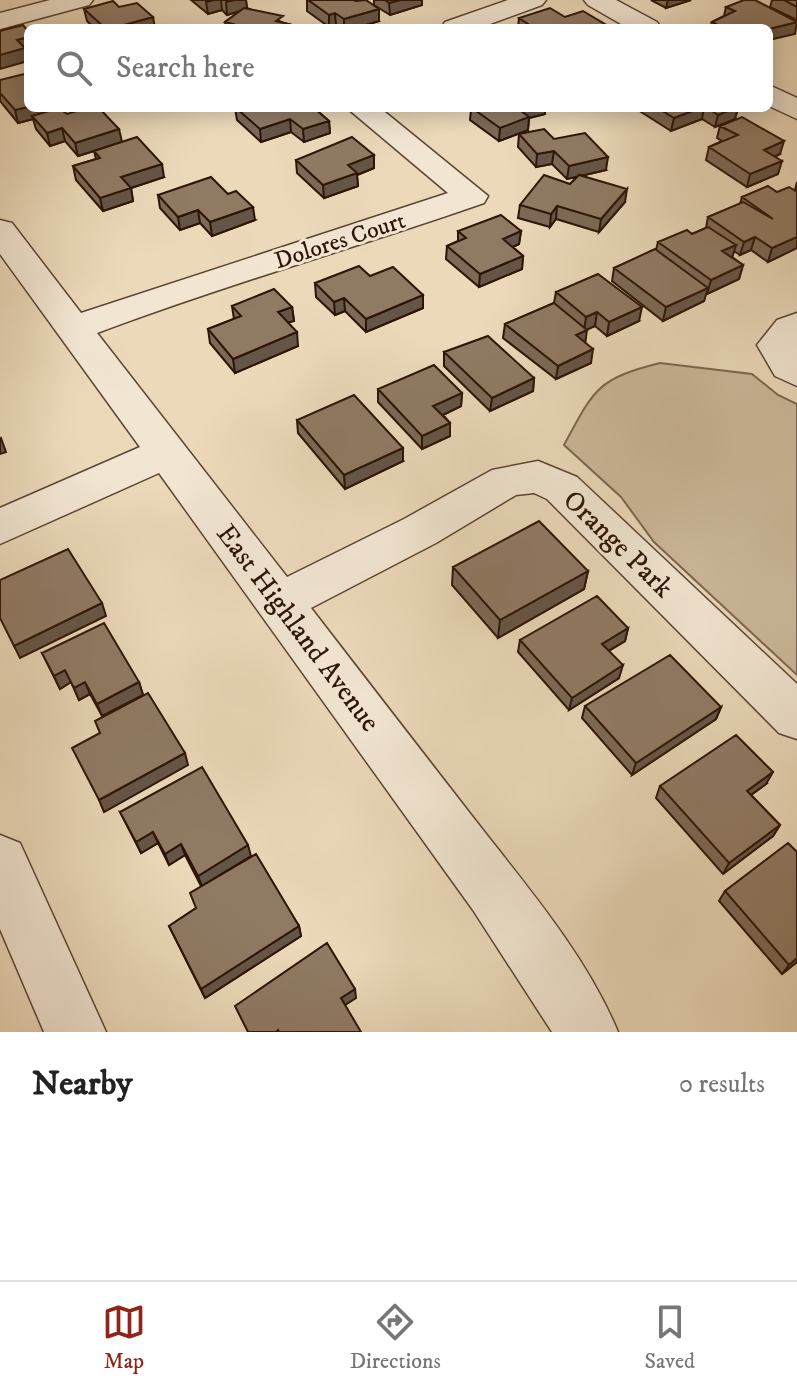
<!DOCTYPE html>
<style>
body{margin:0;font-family:"IM FELL DW Pica",serif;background:#f6f6f6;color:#222}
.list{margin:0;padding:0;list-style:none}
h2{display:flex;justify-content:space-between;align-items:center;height:104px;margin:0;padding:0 32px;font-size:34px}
h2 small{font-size:26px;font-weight:400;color:#767676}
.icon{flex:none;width:44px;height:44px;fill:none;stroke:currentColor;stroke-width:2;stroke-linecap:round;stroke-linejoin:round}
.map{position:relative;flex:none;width:797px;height:1032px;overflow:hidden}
.search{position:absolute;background:#fff;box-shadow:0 4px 20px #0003;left:24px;right:24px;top:24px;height:88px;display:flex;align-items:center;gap:20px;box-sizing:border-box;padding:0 28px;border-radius:12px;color:#767676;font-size:30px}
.sheet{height:248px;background:#fff}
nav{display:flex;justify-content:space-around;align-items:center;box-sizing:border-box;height:112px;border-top:2px solid #e0e0e0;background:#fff;font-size:22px;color:#767676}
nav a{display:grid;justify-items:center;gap:4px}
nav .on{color:#8f2418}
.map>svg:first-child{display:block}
.green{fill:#cbb89b;stroke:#7c6650;stroke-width:2}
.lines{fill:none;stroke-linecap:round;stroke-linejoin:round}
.minor-casing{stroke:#5c4533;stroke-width:3}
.minor{fill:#f2e6d2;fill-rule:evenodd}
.wall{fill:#7c6956;stroke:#2d1406;stroke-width:2}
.shaded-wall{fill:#655546;stroke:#2d1406;stroke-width:2}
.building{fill:#907a64;stroke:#2d1406;stroke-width:2}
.labels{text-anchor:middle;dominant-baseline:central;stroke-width:6;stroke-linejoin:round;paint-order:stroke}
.far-street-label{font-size:24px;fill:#2d1406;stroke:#f2e6d2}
.street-label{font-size:28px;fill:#2d1406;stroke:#f2e6d2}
</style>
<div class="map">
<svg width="797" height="1032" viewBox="0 0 797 1032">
<rect width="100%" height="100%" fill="#ebd9ba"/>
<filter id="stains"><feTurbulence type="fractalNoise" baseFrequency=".0025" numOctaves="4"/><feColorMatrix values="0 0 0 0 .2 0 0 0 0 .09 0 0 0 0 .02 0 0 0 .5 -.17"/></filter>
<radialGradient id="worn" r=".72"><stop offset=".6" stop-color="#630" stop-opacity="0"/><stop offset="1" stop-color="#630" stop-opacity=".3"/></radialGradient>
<path class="green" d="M660,363L752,374L778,395L797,404V675L654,542L621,497L564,445C594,390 596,379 660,363Z"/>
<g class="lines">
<defs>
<path id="minor" d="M50,0H93L89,5L0,29V13Z
M508,0H546L542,5L479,28H441L445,22Z
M584,0H616L657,22L661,28H628L588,5Z
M769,85L797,98V119L769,106Z
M347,108H380L488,196L484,203C355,248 224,285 97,333L287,577L404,519L492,470L538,461L577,477L797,684V739L779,733L547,499L534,493L516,495L436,543L311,608C367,681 423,753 479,825C529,889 587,957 618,1032H552L473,910L159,473L0,544V508L140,447L0,254V220L12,223L81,313L448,193Z
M797,313V386L775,376L757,345L777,320Z
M0,835L20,843L106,1032H44L0,929Z"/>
</defs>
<use href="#minor" class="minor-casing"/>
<use href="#minor" class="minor"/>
</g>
<path class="wall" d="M191,0H246L247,8L284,23L304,28H226L225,22L240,11L227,15L222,10L208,14Z
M307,0H354L379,21L356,28H339L336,25L329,27L307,11Z
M374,0H422V5L390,15L374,5Z
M651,0H691L666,8Z
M772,0H797V20L770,7Z
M119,7L155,28H94L87,21L84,9Z
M726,7L795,34L769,28H710L712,22L724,16Z
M565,17L607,28H518L519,18Z
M0,80L48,109V111L67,114L122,142L164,177L131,188L133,201L103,211L76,180L73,166L96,159L94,151L78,156L65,141L50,146L36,129L33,119L18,123L0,101Z
M235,108H314L329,121L330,133L304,142L291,132L261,142L237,120Z
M468,108H545V114L529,118L528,130L499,141L470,120L471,110Z
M638,108H738L735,119L715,127L702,119L671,131L638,110Z
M720,126L780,154L775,157L778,174L747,187L706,160L709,147L722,141L717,138Z
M519,134L554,139L606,170L581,176L625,202L599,232L556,219L550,227L518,218L520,205L570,184L577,177L567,179L552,164L536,167L518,147Z
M296,160L374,168L357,175L358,186L324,198L297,173Z
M797,182V248L768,262L751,250L740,255L734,251L732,257L743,265L739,279L707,294L706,293L704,301L663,321L612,281L614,268L656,250L658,242L692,234L706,228L708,217L740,204L742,197L795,190Z
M158,195L255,220L212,236L200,223L180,230L160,208Z
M458,231H521L519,244L513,247L523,256L522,269L479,287L446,259L447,246L458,241Z
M370,276L423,295V308L366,332L345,311L335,315L316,297L315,283Z
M556,292L639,321L607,336L595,326L586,329L585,343L591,363L556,379L503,338L505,324L554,303Z
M232,306L292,307L294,321L288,322L298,346L235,373L210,343L208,329L234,319Z
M444,352L534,378L533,391L490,411L444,366Z
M378,389L462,393L461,406L443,415L450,423V436L422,449L378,402Z
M297,420L403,461L345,489L298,433Z
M453,567L588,571L584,589L498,638L452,585Z
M628,628L625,641L609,651L619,678L569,710L518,652L520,640Z
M42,653L139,682L143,695L102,716L90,694L79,700L71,682L60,689Z
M585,706L721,707L716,719L632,775L582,718Z
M766,784L751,795L780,825L773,836L723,874L656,798L660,786Z
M120,812L251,856L299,926L301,936L205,998L169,926L196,908L201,886L185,855L169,865L158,843L141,853Z
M797,852V962L782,974L719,901L725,891Z"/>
<path class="shaded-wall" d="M214,0H221L222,10L208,14L206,2Z
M235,0H246L247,9L227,15L226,2Z
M400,0H422V5L390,15L389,3Z
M668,0H691L666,8Z
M379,9V21L356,28H344V19Z
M335,13L336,25L329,27V15Z
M153,17L155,28H113Z
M797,22L795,34L769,40V29Z
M28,37V50L25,51L28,61L0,69V55L17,40Z
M28,107V108H52L48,109L49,114L32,116L33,119L18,123L15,110Z
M516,108H545V114L529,118L528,130L499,141L500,128Z
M700,108H704L702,119L671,131L674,118Z
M734,108H738L735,119L715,127L718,115Z
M290,119L291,132L261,142L260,129Z
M329,121L330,133L304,142L303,129Z
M62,128L65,141L50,146L47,133Z
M119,129L122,142L78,156L75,143Z
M784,141L780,154L760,163L764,150Z
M554,151L552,164L536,167L537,154Z
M374,155V168L357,175L358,186L324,198L323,185L348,165Z
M608,157L606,170L567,179L569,166Z
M782,161L778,174L747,187L750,174Z
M162,164L164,177L131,188L133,201L103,211L100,198L121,177Z
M627,189L625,202L599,232L601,219Z
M557,206L556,219L550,227L551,214Z
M253,207L255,220L212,236L210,222Z
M198,210L200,223L180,230L178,217Z
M521,231L519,244L501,252L503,239Z
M755,237L751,250L740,255L744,242Z
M797,237V248L768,262L772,248Z
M736,245L732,258L722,251Z
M523,256L522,269L479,287L480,274Z
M743,265L739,279L707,294L711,280Z
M708,288L704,301L663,321L666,307Z
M423,295V308L366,332V319Z
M344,298L345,311L335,315L334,302Z
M292,307L294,321L279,325L278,312Z
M642,307L639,321L607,336L609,322Z
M597,312L595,326L584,331L586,317Z
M587,330L585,344L576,335Z
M297,332L298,346L235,373L233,359Z
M593,349L591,363L556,379L558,366Z
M534,378L533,391L490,411L492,398Z
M462,393L461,406L433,420V406Z
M450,423V436L422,449V436Z
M1,438L6,452L0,454V439Z
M403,448V461L345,489L344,475Z
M588,571L584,589L498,638L500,620Z
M102,603L106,616L20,658L14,646Z
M628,628L625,641L599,656L602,644Z
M623,665L619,678L569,710L572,698Z
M65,670L71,682L60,689L54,676Z
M85,682L90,694L79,700L74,688Z
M139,682L143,695L102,716L97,704Z
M721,707L716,719L632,775L636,763Z
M185,753L188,765L104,812L99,800Z
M773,772L766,784L741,802L747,791Z
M780,825L773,836L723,874L729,863Z
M153,832L158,843L141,853L136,842Z
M181,844L185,855L169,865L165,854Z
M248,845L251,856L202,886L198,876Z
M299,926L301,936L205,998L201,989Z
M797,958V962L782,974L789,965Z
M355,989L356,998L342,1007L341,998Z"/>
<path class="building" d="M308,0H354L356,1L366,0L379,9L344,19L335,13L329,15Z
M385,0H400L389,3Z
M744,0H755L797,22L769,29L724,28L712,22L735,11L726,7Z
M784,0H797V7Z
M113,1L119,7L137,3L153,17L113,28H105L84,9Z
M244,8L283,16L276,21L304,28H228L233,24L225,22Z
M550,8L565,17L583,11L608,26L601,28H534L519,18Z
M23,25L28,31V37L17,40L25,48L0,55V31Z
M28,73V107L15,110L0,93V80Z
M59,108L67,114L87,108H99L119,129L75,143L62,128L47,133L32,116Z
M236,108H314L329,121L303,129L290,119L260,129Z
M472,108H517L529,117L500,128Z
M658,108H700L674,118Z
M708,108H734L718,115Z
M742,117L784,141L764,150L782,161L750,174L709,147L738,135L720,126Z
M544,129L554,139L585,133L608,157L569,166L554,151L537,154L519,134Z
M137,137L162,164L121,177L131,188L100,198L73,166L100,158L94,151Z
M352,137L374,155L348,165L357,173L323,185L296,160Z
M544,175L570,184L579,175L627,189L601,219L557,206L551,214L520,205Z
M211,177L228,194L236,191L253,207L210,222L198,210L178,217L158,195Z
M768,186L777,192L789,187L797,192V237L772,248L755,237L744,242L708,217L743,202L773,219L742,197Z
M501,215L521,231L503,239L523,256L480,274L447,246L466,238L458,231Z
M708,227L736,245L722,251L743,265L711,280L658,242L687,230L692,234Z
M655,249L708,288L666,307L614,268Z
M359,266L370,276L393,267L423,295L366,319L344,298L334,302L315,283Z
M598,274L642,307L609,322L597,312L586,317L556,292Z
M274,289L292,307L278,312L297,332L233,359L208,329L241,316L232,306Z
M554,303L587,330L576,335L593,349L558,366L505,324Z
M488,336L534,378L492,398L444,352Z
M434,365L462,393L433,406L450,423L422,436L378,389Z
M354,395L403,448L344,475L297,420Z
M539,521L588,571L500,620L453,567Z
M68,549L102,603L14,646L0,618V580Z
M597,596L628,628L602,644L623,665L572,698L520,640Z
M104,623L139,682L97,704L85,682L74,688L65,670L54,676L42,653Z
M670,655L721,707L636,763L585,706Z
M148,693L185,753L99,800L72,748L100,733L95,721Z
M736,735L773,772L747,791L780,825L729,863L660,786Z
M202,767L248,845L198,876L181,844L165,854L153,832L136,842L120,812Z
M788,843L797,852V958L789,965L725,891Z
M256,854L299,926L201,989L169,926L196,908L190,893Z
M327,943L355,989L341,998L361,1032H279L278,1030L276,1032H248L235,1006Z"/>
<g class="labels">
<g class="far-street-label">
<text transform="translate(340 241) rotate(-18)">Dolores Court</text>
</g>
<g class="street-label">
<text transform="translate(618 544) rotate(44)">Orange Park</text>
<text transform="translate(298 628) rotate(53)">East Highland Avenue</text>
</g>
</g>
<rect width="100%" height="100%" filter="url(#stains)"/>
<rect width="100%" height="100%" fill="url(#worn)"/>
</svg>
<div class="search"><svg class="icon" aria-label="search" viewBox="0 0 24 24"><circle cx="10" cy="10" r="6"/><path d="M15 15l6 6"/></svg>Search here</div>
</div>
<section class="sheet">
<h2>Nearby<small>0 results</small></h2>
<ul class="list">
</ul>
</section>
<nav>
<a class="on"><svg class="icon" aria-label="map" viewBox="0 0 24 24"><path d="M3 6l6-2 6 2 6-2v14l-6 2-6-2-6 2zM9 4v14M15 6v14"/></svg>Map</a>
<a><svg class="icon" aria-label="directions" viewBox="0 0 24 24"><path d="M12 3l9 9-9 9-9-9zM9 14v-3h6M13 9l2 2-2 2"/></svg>Directions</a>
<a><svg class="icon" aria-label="saved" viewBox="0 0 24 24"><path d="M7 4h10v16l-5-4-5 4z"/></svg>Saved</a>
</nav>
